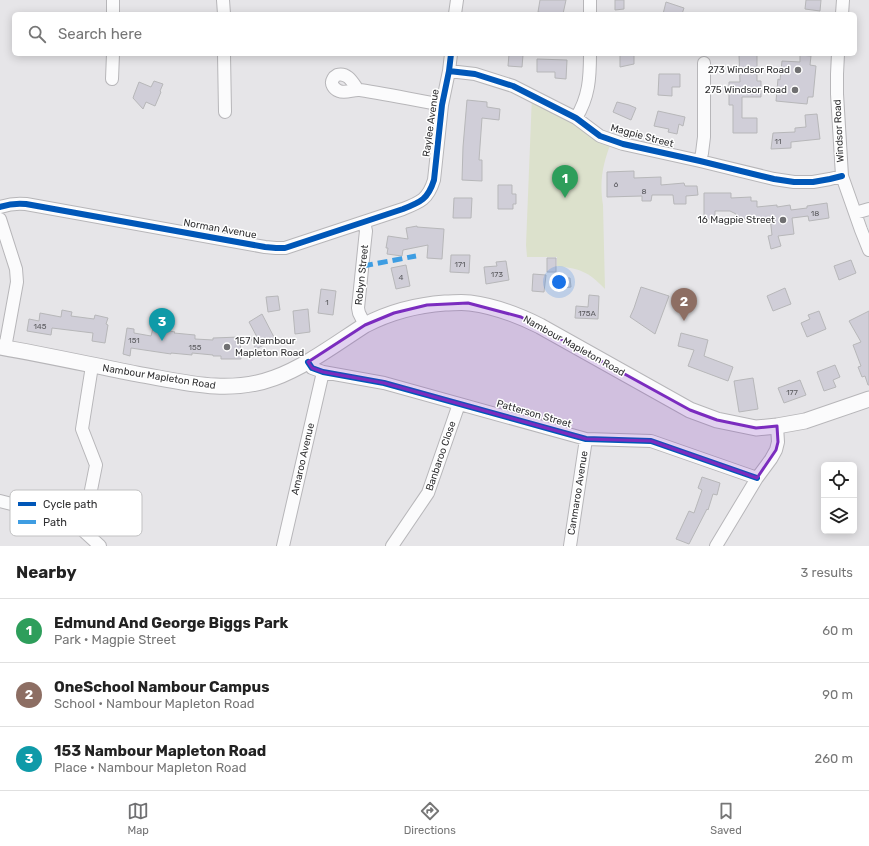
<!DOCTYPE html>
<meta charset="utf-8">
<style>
body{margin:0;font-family:Rubik,sans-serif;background:#f6f6f6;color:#222}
.controls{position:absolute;right:12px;bottom:12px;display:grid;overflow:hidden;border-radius:6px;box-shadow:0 2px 10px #0003}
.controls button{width:36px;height:36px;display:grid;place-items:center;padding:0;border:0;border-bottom:1px solid #e0e0e0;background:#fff;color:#222;font:20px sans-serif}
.you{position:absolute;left:559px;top:282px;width:14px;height:14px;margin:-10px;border:3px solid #fff;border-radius:50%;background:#1a73e8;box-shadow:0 0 0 6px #1a73e833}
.badge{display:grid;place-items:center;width:26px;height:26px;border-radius:50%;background:#707072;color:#fff;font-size:13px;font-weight:700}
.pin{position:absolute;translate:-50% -33px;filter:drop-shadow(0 1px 2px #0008)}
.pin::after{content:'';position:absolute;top:21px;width:14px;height:12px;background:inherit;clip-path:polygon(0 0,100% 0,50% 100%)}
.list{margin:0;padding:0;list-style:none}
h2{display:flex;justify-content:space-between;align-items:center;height:52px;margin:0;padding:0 16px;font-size:17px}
h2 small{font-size:13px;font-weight:400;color:#767676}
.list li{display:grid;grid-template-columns:26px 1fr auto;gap:12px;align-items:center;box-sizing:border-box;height:64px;padding:0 16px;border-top:1px solid #e0e0e0}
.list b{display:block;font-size:15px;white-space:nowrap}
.list p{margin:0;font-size:13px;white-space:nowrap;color:#767676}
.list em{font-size:13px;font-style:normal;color:#767676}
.icon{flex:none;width:22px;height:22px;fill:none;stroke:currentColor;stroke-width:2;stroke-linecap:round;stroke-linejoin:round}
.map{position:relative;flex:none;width:869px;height:546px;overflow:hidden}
.search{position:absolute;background:#fff;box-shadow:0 2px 10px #0003;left:12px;right:12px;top:12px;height:44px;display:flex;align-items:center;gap:10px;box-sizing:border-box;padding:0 14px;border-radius:6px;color:#767676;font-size:15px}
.sheet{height:244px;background:#fff}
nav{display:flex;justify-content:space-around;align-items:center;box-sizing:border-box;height:56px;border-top:1px solid #e0e0e0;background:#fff;font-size:11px;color:#767676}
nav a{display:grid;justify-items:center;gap:2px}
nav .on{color:#707072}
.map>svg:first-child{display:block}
.green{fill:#dce1cc}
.building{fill:#d0ced8;stroke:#b7b7b9}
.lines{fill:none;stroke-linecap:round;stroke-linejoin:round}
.minor-casing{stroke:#b7b6b9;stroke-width:14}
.major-casing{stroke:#b7b6b9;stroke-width:17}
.minor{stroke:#fbfbfc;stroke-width:12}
.major{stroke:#fbfbfc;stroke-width:15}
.quiet{stroke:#3e9de2;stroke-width:5;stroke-dasharray:10 5;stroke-linecap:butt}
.cycleway-casing{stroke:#fff;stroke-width:8}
.cycleway{stroke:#0057b8;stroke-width:6}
.marked{fill:#7b2cbf;fill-opacity:0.2;stroke:#7b2cbf;stroke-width:3;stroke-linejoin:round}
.poi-dot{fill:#707072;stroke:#fff;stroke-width:1.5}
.labels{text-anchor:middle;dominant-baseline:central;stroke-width:3;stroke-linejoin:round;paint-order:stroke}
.number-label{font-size:8px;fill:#5a5a5e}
.poi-label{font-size:10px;fill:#313133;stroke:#fff;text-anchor:end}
.street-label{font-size:10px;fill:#313133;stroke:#fff}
.key{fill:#fff;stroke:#c1c1c2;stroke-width:1}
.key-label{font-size:11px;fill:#313133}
</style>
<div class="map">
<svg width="869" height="546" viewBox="0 0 869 546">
<rect width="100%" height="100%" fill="#e6e5e8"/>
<path class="green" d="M532,95L612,140C603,163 599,180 603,205L605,289C588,271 580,269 557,266V257H527L526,245Z"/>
<path class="building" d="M540,0H566L563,14H548L538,12Z
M615,0H624V9L615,10Z
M806,0H821L820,11L805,9Z
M666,2L684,8L682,14H663Z
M509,54L523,55L522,67L508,66Z
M620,54H634V64L620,67Z
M739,55H757V81H761V97H742V118H757V133H733V105H729V82H740Z
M800,55L811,56L810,65L816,66L813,97H808L807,104L776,101L778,79L780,80L782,61L800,62Z
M537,59L567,60L566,79L555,78V72H537Z
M659,74H680V87H672V96L658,95Z
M154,81L163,84L160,91L161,92L155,106L146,102L143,109L133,98L134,95L139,82L151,87Z
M467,100L487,102V107L500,109L499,120L482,118L479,160H482V181L462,180L463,147Z
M617,102L629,105L636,108L631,120L613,112Z
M658,111L685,117L683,126L679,124L677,134L668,132L669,129L654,126Z
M817,114L820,139L791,142V148L771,149L773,133L795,132V128L806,127L805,115Z
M634,171V178L661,177V185L684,183L685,186H697L698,195L686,196V204H674L673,195H652L651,201H642V196L607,197V172Z
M498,185H512V194H516V204H513V209H498Z
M704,193H731V198L751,197V201H757V207L777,205V207L790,205L791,210L807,208V206L827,203L829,218L809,221L808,216L792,218L794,234L778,236L781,246L771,249L768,236L772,235L770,218L736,219V214L730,211H715V219H704Z
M454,198H472L471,218H453Z
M417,226V227L444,229L442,259L427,258L428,245L403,250L402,256L387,254L388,248H386L388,236L408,239L406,228Z
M451,255H470L469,273L450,272Z
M547,258H556V272H547Z
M851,260L856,273L839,280L834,266Z
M506,261L509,280L486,284L484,267L497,266L496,262Z
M406,265L410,286L396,289L391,268Z
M533,274L546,275L544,292L532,291Z
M561,278H570L571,287L561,288Z
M641,287L669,296L655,334L630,317L634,308Z
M785,288L791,304L773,311L767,296Z
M321,289L336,291L333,315L318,313Z
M589,295L599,296L598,319L575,318L576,306L588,307Z
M278,296L280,310L268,312L266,297Z
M308,309L310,332L295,334L293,311Z
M62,310L72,312L71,316L94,319L95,315L108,318L106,324L108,325L105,343L92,341L93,333L52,328L51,335L27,331L29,319L39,321L40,313L61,317Z
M819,311L826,329L807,337L801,323L810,319L808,315Z
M869,311V385H868L865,376L862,377L858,367L861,366L853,345L861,342L849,321Z
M262,314L275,339L256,349L250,337H257L249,322Z
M127,328L134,329V333L151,336L153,328L175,332L174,333L195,335V339L213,340V338L240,337L241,359H221V356H213V355L192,353V355L171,353V354L131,348L130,356L123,354Z
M681,333L708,340L704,356L733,367L728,381L688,366L694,350L678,346Z
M835,365L840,377L833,380L836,387L824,391L817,372Z
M753,378L758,409L739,412L734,381Z
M800,380L806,395L784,403L778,388Z
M702,477L720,483L717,495L713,494L708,510L707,509L689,544L676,539L689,511L694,513L702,490L698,488Z"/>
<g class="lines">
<defs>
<path id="minor" d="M223,0L224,14
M590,0V14
M113,14V0
M455,14L457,0
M842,14L843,0
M224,54L225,112
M838,54L837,74V94L842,176L861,230L869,250
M449,71L475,74L513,86L576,118L600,136L623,144L700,161L774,179L794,182H813L830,179L842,176
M112,79L113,54
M358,90C353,83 348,72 337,75C335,76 334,77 333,79C330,84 334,89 339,91C346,94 353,89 360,90C387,94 415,100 442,105
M576,118C589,97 590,78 590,54
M700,161L702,153L704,137V63
M0,207C9,204 17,203 26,204L265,247L276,248H285L403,209C421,202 428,199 434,180L442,105L449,71L451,54
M855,213L869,209
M0,219L16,269L17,282L5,348
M364,222L366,231L365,240L358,308L359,313L365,325
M308,362L312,368L323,372L384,383L586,439L651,441L757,478
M0,501L62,517L75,523L87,510L96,465L82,429L92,366
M75,523L100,546
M283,546L323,372
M392,546L428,493L459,404
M570,546L586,439
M716,546L757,478L771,459L776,450L778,442L777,426"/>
<path id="major" d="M0,347C46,355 91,365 137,374C183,382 228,395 274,378C305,367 337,343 365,325C390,312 417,305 445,303C453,303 462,302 470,303C494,306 518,315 540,326L690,410L717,420L756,428L777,426L805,421L869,399"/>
</defs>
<use href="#minor" class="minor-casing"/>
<use href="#major" class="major-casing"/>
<use href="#minor" class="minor"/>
<use href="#major" class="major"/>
<path class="quiet" d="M363,266L416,256"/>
<defs>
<path id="cycleway" d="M449,71L475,74L513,86L576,118L600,136L623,144L700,161L774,179L794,182H813L830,179L842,176
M0,207C9,204 17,203 26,204L265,247L276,248H285L403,209C421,202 428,199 434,180L442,105L449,71L451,54
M308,362L312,368L323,372L384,383L586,439L651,441L757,478"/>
</defs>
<use href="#cycleway" class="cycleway-casing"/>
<use href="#cycleway" class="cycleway"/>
</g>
<path class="marked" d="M468,303L521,317L690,410L717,420L756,428L777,426L778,442L776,450L757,478L651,441L586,439L384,383L323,372L312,368L308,362L365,325L394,313L427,305Z"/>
<g class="poi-dot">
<circle cx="798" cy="70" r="4"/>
<circle cx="795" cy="90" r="4"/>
<circle cx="783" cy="220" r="4"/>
<circle cx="227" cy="347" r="4"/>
</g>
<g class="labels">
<g class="number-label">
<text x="778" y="141">11</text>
<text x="616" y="184">6</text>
<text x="644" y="191">8</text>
<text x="815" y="213">18</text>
<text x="460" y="264">171</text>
<text x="497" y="274">173</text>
<text x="401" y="277">4</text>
<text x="327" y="302">1</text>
<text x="587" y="313">175A</text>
<text x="40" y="326">145</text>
<text x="134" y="340">151</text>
<text x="195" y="347">155</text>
<text x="792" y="392">177</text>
</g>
<g class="poi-label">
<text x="790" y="70">273 Windsor Road</text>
<text x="787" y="90">275 Windsor Road</text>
<text x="775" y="220">16 Magpie Street</text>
<text x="235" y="341" text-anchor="start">157 Nambour<tspan x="235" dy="12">Mapleton Road</tspan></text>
</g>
<g class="street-label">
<text transform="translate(431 123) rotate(-82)">Raylee Avenue</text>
<text transform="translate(839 131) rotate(-93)">Windsor Road</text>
<text transform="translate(642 136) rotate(15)">Magpie Street</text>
<text transform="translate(220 229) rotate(10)">Norman Avenue</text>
<text transform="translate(362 275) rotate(-84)">Robyn Street</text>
<text transform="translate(574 346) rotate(29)">Nambour Mapleton Road</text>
<text transform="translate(159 377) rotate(9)">Nambour Mapleton Road</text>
<text transform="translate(534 414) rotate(16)">Patterson Street</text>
<text transform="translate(441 456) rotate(-71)">Banbaroo Close</text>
<text transform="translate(303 459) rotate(-77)">Amaroo Avenue</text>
<text transform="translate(578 493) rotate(-81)">Canmaroo Avenue</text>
</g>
</g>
<rect x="10" y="490" width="132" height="46" rx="6" class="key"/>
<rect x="18" y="502" width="18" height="4" fill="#0057b8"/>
<rect x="18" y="520" width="18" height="4" fill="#3e9de2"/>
<g class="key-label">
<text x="43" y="508">Cycle path</text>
<text x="43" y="526">Path</text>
</g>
</svg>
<div class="controls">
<button><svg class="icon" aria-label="locate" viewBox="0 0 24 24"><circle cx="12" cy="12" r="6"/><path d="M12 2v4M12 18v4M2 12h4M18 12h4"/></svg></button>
<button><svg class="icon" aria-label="layers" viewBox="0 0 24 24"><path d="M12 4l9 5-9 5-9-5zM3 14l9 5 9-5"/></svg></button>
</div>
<div class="you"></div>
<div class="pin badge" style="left:565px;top:198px;background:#2e9e5b">1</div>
<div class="pin badge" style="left:684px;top:321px;background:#8d6e63">2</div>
<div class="pin badge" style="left:162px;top:341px;background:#0f9aa8">3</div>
<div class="search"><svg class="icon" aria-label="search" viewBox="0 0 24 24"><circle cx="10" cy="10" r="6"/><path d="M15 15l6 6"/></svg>Search here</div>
</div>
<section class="sheet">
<h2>Nearby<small>3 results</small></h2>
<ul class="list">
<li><span class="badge" style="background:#2e9e5b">1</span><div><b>Edmund And George Biggs Park</b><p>Park · Magpie Street</p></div><em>60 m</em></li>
<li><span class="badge" style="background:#8d6e63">2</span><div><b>OneSchool Nambour Campus</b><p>School · Nambour Mapleton Road</p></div><em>90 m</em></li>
<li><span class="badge" style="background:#0f9aa8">3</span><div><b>153 Nambour Mapleton Road</b><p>Place · Nambour Mapleton Road</p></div><em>260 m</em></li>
</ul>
</section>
<nav>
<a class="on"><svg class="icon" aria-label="map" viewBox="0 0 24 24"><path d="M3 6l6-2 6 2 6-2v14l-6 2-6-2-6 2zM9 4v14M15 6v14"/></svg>Map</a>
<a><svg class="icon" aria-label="directions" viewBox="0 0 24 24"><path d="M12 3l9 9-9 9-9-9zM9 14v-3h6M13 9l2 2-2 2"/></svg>Directions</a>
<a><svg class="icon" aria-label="saved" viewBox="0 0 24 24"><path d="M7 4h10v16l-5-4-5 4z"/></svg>Saved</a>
</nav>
